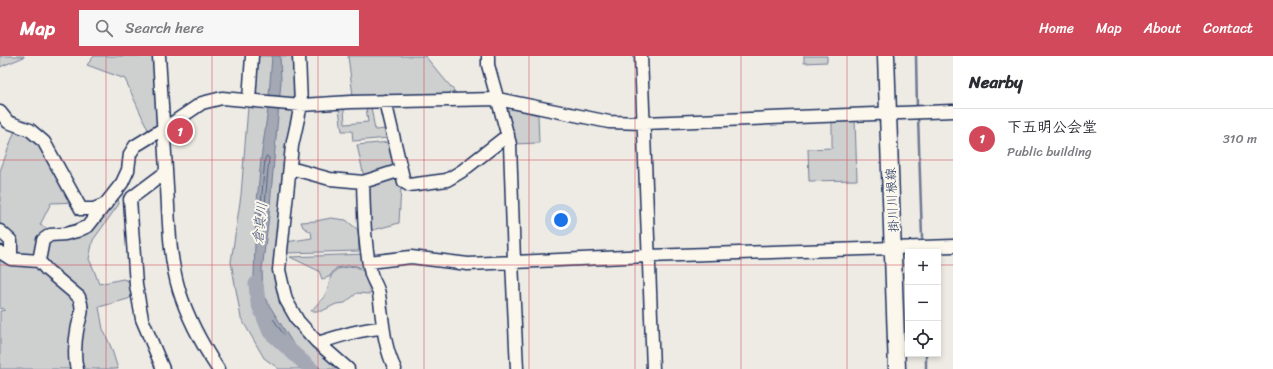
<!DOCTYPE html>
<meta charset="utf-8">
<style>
body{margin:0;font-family:Sriracha,"Klee One",sans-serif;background:#f7f7f7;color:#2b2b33}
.controls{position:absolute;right:12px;bottom:12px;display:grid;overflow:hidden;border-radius:0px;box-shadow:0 2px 6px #0003}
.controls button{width:36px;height:36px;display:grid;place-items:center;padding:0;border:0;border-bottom:1px solid #e1e1e2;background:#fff;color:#2b2b33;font:20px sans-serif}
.you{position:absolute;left:561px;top:164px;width:14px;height:14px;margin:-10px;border:3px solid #fff;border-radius:50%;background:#1a73e8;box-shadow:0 0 0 6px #1a73e833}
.badge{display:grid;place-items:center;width:26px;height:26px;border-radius:50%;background:#d1495b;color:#fff;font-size:13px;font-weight:700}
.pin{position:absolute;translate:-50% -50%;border:2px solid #fff;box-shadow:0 1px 4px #0006}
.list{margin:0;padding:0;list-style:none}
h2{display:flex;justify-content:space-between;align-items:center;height:52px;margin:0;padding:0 16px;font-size:17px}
h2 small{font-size:13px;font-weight:400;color:#7c7c81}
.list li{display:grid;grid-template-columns:26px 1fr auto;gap:12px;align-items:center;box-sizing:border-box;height:60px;padding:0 16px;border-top:1px solid #e1e1e2}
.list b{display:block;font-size:15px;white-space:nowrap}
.list p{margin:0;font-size:13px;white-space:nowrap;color:#7c7c81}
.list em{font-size:13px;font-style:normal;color:#7c7c81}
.icon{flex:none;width:22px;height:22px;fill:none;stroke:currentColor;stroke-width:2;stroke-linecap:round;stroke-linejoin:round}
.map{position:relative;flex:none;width:953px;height:313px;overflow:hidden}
header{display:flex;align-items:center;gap:24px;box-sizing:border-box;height:56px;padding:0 20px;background:#d1495b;color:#fff}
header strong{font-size:19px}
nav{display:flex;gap:22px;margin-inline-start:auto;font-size:14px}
.search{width:280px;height:36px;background:#f7f7f7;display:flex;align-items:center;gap:10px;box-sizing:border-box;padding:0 14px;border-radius:0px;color:#7c7c81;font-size:15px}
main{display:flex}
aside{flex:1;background:#fff}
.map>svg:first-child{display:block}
.green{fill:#cecfcf;stroke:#747f96}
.water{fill:#a3a8b4;stroke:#6d7892}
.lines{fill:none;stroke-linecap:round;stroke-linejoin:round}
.shore{stroke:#515f80;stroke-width:1}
.stream{stroke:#6d7892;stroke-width:2.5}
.river{stroke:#a3a8b4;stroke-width:15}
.minor-casing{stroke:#1b2f5e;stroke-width:15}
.major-casing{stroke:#1b2f5e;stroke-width:19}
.minor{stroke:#fbf7ec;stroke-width:12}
.major{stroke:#fbf7ec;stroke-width:16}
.grid{fill:none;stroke:#d1495b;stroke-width:1;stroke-opacity:0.55}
.labels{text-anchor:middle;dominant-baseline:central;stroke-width:4;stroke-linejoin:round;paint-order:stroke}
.street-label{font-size:13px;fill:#1b2f5e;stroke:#fbf7ec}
.water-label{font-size:14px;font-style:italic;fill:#445378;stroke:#fbf7ec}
</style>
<header>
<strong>Map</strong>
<div class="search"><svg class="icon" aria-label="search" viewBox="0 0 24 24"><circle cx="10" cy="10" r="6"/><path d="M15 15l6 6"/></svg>Search here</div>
<nav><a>Home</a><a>Map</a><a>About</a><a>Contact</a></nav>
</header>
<main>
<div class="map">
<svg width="953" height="313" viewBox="0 0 953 313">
<rect width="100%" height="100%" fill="#eeebe4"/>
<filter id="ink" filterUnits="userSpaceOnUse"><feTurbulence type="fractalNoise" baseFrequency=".025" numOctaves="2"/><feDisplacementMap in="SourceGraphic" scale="8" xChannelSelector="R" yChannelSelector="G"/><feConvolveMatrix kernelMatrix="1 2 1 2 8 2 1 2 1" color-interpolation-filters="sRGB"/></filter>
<g filter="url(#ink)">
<path class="green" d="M0,0H24V1L0,11Z
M94,0H152L160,70L149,76L125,23L87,9Z
M252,0H297L300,18L279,214L286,244L348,313H279L264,302L241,262L231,206L241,139Z
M348,0H425L456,37L409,41L353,40Z
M804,0H827V6L804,7Z
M502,50L538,59L539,87L513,88Z
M366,51H371L375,74L386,73L389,82L353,85L352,75H342L339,53H344L345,68L368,66Z
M855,63L857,124L809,125L808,93L832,92V64Z
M17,69L30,74L44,86L77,146L51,147L40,169L60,179H50L39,184L40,196L43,184L77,175L94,162L115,124L119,148L93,184L89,203L94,214L99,228L123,223L132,226L133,240L128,243L99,251L103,273L111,291L118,313H0V255L5,254L3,252L0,253V197L11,199V185L0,175V115Z
M390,86L401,131L399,167L370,175L364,121L357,89Z
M331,162L346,164L358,174L359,195L286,197V186L312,182L311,176L303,171L301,166L316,165Z
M366,198L370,220C357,206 353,209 336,212L329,221L322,223L319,215L290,201Z
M355,210C368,217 370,223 373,237L369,238L357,237L345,247L336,248L322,255H311L324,241L328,232L331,220L337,213Z"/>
<path class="water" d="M272,0H280L281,26L269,160L262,213L263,239L295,291L321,313H303L300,311L272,277L258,247L254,220L256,157L261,103L268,53Z"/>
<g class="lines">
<path class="shore" d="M267,100L269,102L263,172L261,174L259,172L265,103Z
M272,263L274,264L284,279L283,282H281L275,275L270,265Z"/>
<path class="stream" d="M916,0L917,53
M918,60L922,182
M926,298V313"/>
<path class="river" d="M256,228L258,247L270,276L311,313"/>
<defs>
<path id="minor" d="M159,0C162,44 164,87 167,131C169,165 169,201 179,234C188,263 201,287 218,313
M299,0L301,49L292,90L279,214L286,244L298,265L316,285L348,313
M488,0V9L510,88L514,205
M641,0L653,313
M249,44L252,0
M385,45L404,126L409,129L447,124L462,115L508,79
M0,56L8,66L30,74L44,86L81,153H94L106,148
M290,112L330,123L363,126L401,114
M363,126C364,156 364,188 371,218C373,225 378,231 379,238C383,264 383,289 395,313
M0,175L11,185V203
M0,196L11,203L39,205
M512,205L517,313
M369,206L411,201L468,208L648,200L953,190
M318,287C340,280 360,273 383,272
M77,313C74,303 75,286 77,275C79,261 85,257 79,241L47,214L39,205L43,184L50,179L65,178L77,175L88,170L122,127L128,114L130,98L135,90L171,68L202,47L222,42L301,49L351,46L498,43L609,66L644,67L953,55
M163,313L142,263L136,229L130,143L166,116"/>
<path id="major" d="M886,0L897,313"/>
</defs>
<use href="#minor" class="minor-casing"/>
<use href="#major" class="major-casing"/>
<use href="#minor" class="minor"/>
<use href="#major" class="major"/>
</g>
</g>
<path class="grid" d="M106,0V313M212,0V313M318,0V313M424,0V313M529,0V313M635,0V313M741,0V313M847,0V313M0,104H953M0,209H908M938,209H953"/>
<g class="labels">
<g class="street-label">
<text transform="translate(892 144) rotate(-93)">掛川川根線</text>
</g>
<g class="water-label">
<text transform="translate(260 167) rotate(-83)">倉真川</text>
</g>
</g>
</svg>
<div class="controls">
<button>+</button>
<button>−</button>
<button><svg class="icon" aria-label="locate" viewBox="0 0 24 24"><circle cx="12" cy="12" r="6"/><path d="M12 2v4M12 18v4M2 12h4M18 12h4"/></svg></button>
</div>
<div class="you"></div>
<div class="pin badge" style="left:180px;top:75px">1</div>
</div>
<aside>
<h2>Nearby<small></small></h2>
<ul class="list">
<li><span class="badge">1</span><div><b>下五明公会堂</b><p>Public building</p></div><em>310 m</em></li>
</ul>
</aside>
</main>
